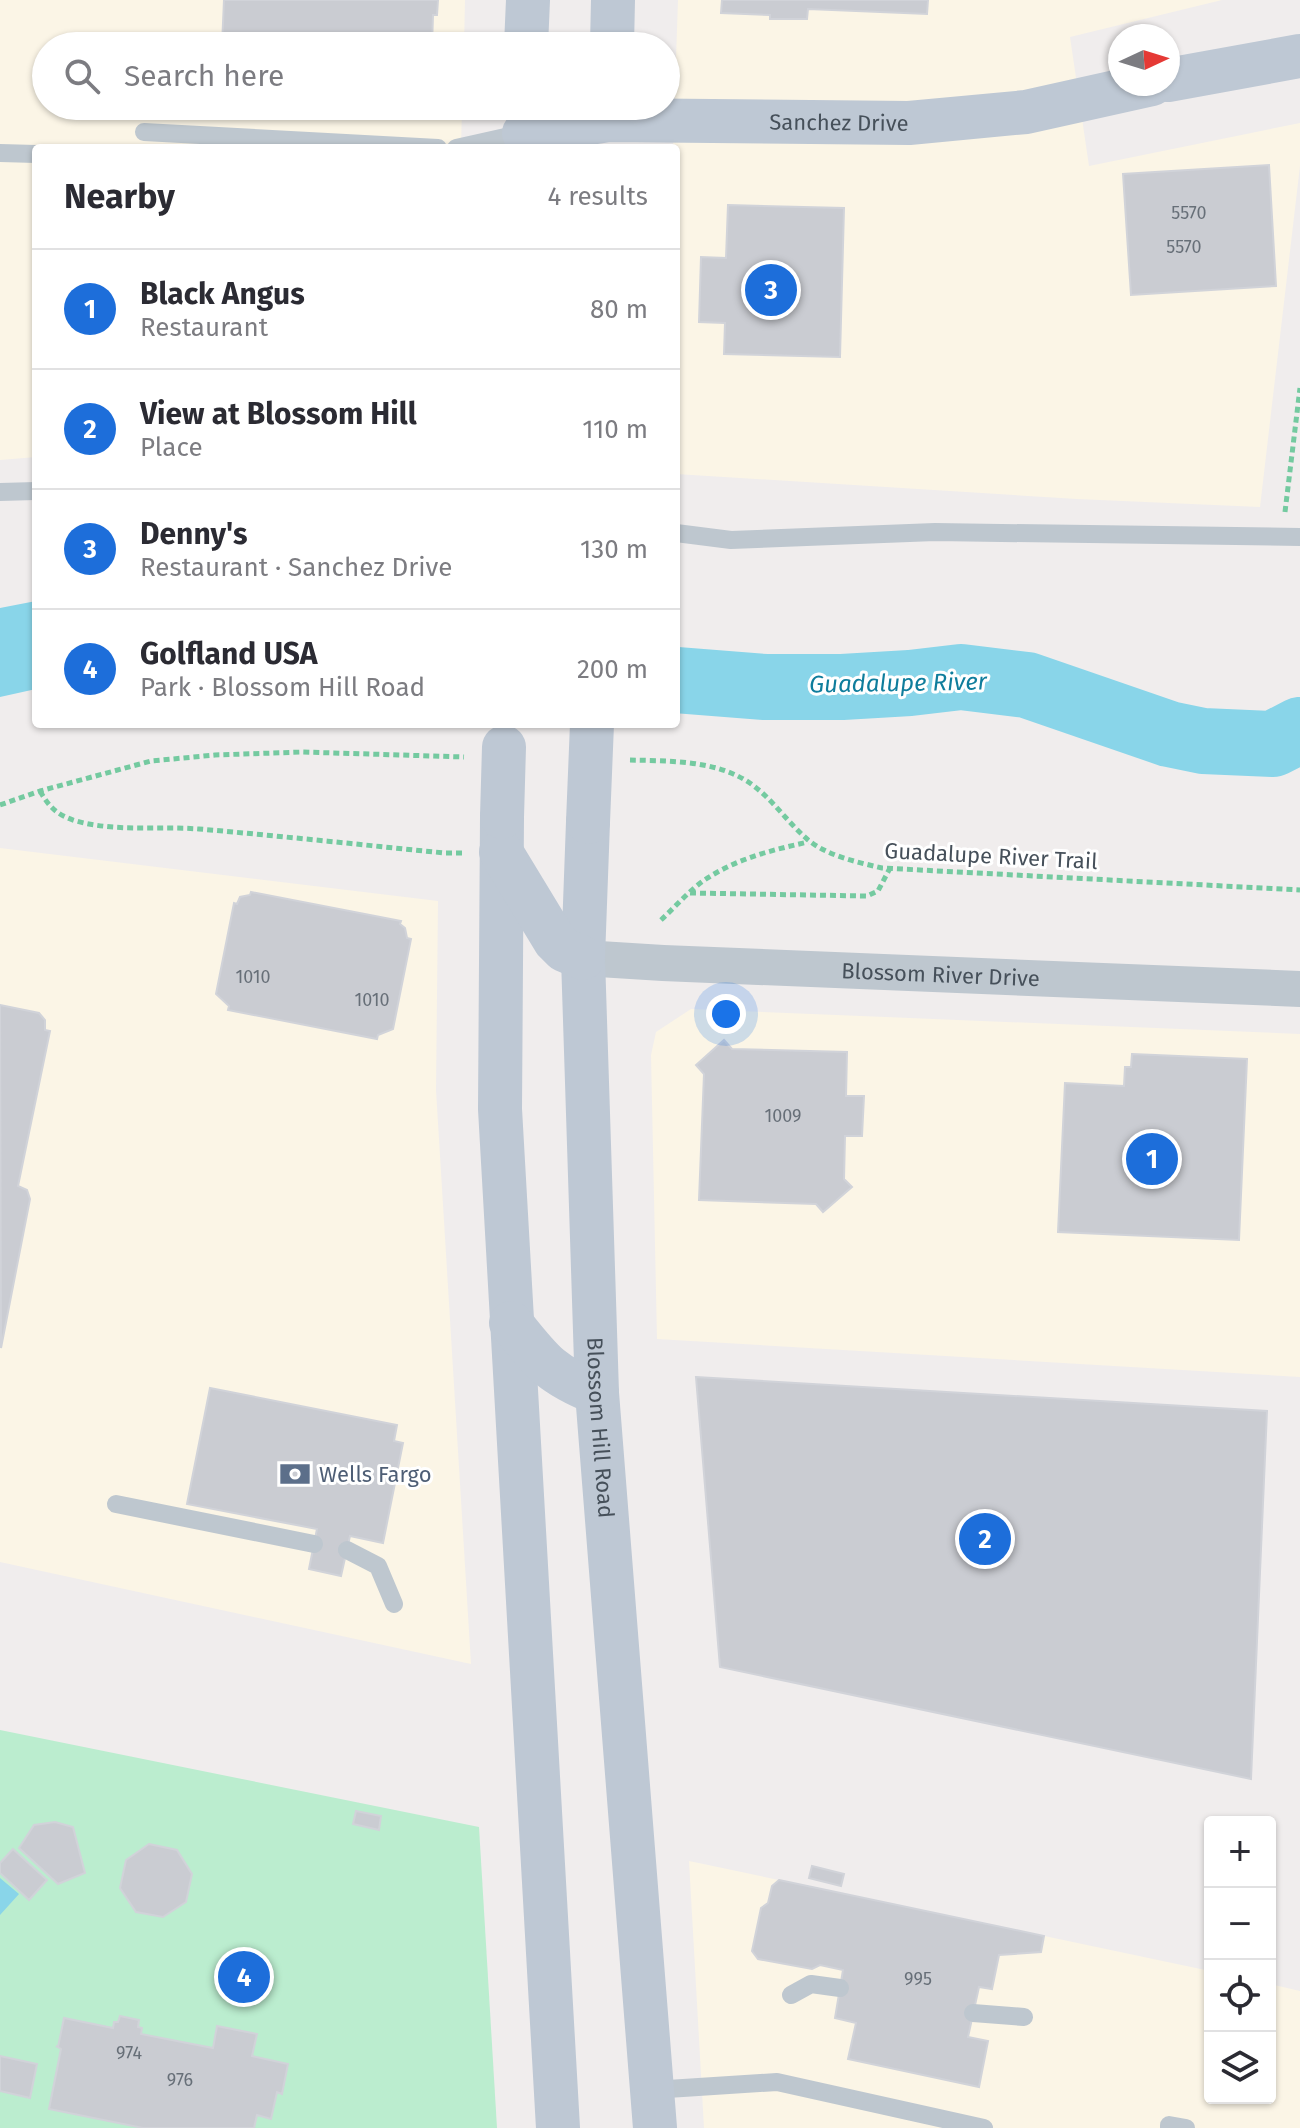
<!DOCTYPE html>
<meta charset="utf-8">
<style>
body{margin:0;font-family:"Fira Sans",sans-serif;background:#f2f2f3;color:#2b2b33}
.controls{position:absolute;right:24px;bottom:24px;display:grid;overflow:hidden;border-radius:8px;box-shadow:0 2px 6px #0004}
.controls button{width:72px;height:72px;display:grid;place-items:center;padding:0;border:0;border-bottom:2px solid #e1e1e2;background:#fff;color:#2b2b33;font:40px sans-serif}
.compass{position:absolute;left:1108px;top:24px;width:72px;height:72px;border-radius:50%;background:#fff;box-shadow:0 2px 6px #0004;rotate:86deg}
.you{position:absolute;left:726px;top:1014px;width:28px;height:28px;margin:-20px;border:6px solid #fff;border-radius:50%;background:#1a73e8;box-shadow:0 0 0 12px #1a73e833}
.badge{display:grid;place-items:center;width:52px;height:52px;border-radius:50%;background:#1d6eda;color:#fff;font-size:26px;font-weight:700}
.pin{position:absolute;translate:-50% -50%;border:4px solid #fff;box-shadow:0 2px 8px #0006}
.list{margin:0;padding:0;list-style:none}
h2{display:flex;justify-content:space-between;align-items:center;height:104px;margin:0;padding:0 32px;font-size:34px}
h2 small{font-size:26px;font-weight:400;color:#7c7c81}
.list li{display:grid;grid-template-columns:52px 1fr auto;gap:24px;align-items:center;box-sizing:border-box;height:120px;padding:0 32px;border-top:2px solid #e1e1e2}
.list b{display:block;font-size:30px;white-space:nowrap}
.list p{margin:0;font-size:26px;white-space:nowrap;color:#7c7c81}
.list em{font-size:26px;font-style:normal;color:#7c7c81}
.icon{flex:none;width:44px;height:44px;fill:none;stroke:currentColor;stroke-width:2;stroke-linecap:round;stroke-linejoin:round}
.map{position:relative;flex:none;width:1300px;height:2128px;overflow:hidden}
.search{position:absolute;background:#fff;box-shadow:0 2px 6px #0004;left:32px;top:32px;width:648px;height:88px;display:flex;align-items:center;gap:20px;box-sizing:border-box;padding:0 28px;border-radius:44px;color:#7c7c81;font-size:30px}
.panel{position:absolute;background:#fff;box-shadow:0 2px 6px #0004;left:32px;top:144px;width:648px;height:584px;border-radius:8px}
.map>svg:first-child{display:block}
.commercial{fill:#fbf5e6}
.green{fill:#bbedcf}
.water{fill:#89d5e9}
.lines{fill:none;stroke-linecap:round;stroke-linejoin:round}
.river{stroke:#89d5e9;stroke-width:66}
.building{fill:#caccd2;stroke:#d1d3d9;stroke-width:2}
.path{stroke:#74caa0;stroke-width:5;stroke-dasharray:6 4;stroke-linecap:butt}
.lane{stroke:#bec7cf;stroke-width:18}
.street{stroke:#bec7cf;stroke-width:36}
.secondary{stroke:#bec8d4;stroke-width:44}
.secondary-bridge{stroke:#bec8d4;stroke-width:44}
.labels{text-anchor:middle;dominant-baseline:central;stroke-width:6;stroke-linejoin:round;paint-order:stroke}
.number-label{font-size:18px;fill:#676f78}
.street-label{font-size:22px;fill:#46505a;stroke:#fff}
.service-label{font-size:22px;fill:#4e5e75;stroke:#fff;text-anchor:start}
.water-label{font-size:24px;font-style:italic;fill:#0f7d9c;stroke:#fff}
</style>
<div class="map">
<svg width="1300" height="2128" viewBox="0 0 1300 2128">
<rect width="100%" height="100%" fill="#f0eded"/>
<path class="commercial" d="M0,0H465L464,46H46V106H462L461,148H36V457L0,460Z
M678,0H1222L1070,37L1089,166L1300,123V166L1260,507L1077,499L676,474V148H673Z
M0,848L438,901L436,1090L471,1664L0,1562Z
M691,1009L1300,1034V1377L657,1339L651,1055L656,1032Z
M689,1861L1210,1971V2098H1270V1984L1300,1991V2128H704Z"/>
<path class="green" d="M0,1730L479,1827L497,2128H0Z"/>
<path class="water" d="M36,601V689L0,697V608Z
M0,1878L19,1894L0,1915Z"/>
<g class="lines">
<path class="river" d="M676,680L765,687H842L910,683L961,677L1027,685L1169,734L1203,741L1273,744L1300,730"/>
</g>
<path class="building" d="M224,0H438L437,15H433L432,46H222Z
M722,0H928L927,14L808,9L807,19H770V15L721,13Z
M1269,165L1276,286L1131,295L1123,174Z
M728,205L844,208L840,357L724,354L725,323L699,322L701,257L726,258Z
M251,892L401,921L400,924L405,928L407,938L411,939L393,1029L378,1035L377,1039L228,1010L229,1006L216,994L234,903L237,904L240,897L250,895Z
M0,1005L39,1013L45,1020V1030L50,1031L18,1186L27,1190L30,1199L1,1348Z
M724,1040L732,1049L847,1052L846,1096H864L862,1136H845L844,1179L852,1187L823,1212L816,1204L699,1200L704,1074L696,1065Z
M1132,1054L1247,1059L1239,1240L1058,1232L1065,1083L1124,1086L1125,1067H1131Z
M696,1377L1267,1411L1251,1779L720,1667Z
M210,1388L397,1425L394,1441L403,1443L383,1543L350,1536L341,1576L309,1569L317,1529L187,1504Z
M356,1811L381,1816L379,1830L353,1824Z
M55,1822L73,1827L85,1873L58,1884L19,1848L34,1825Z
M149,1844L177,1850L192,1874L186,1902L163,1917L136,1912L120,1888L126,1860Z
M13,1849L47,1880L29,1900L0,1873V1863Z
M812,1866L844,1874L841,1886L809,1878Z
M779,1880L1044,1936L1041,1952L999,1955L992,1989L979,1987L968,2037L988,2041L979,2087L848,2059L856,2023L835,2018L843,1970L820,1965L812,1969L758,1959L752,1951L761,1908L768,1903L772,1886Z
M120,2016L139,2020L138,2027L142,2028L141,2034L213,2048L217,2026L257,2034L252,2056L288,2064L282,2094L277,2092L271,2119L257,2115L254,2128H143L49,2109L61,2049L56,2046L58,2047L64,2018L113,2028L114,2022H118Z
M0,2056L37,2064L30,2098L0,2091Z"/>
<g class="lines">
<path class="path" d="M1285,512L1300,388
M630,760C667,761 712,760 745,780C769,794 786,821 807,839C827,856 857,862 882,868L1300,890
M40,791C49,807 57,815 76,821C116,832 159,826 199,829C281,836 363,845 445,853H464
M0,805L40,791L151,761L215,755L303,752L464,757
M690,893L867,896L878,891L890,868
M661,920C675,907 688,892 703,881C735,859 772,850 808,842"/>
<path class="lane" d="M144,132L438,148
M456,148L524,133
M0,153L36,154
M0,492L36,491
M676,533L731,540L935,532L1300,537
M116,1504L314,1544
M347,1550L378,1566L394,1604
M791,1995L811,1984L840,1988
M973,2013L1024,2017
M652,2090L777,2082L984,2128
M1169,2128V2125L1186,2128"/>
<path class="street" id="s1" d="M583,958L663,963L1300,989"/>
<g class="secondary">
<path d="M526,46L528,0"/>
<path d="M612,46L613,0"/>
<path d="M1168,80L1300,56"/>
<path id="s2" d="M524,133L609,120L909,123L1026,112L1152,84"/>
<path d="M502,817L500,1109L558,2128"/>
<path id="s3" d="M588,822L583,958L597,1393L655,2128"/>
<path d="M501,852L555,941L564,950L583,958"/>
<path d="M511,1323C542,1362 550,1374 597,1393"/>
</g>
<path class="secondary-bridge" d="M502,817L504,747
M588,822L592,724"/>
</g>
<defs>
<symbol id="bank-bare" viewBox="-9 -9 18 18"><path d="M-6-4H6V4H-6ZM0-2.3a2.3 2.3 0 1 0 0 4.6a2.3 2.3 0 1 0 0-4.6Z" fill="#5c6f8a" stroke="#fff" stroke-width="2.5" paint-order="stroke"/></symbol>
</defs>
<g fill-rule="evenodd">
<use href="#bank-bare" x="273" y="1452" width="44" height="44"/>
</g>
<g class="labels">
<g class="number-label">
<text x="1189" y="213">5570</text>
<text x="1184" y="247">5570</text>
<text x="253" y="977">1010</text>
<text x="372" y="1000">1010</text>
<text x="783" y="1116">1009</text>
<text x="918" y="1979">995</text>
<text x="129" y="2053">974</text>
<text x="180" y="2080">976</text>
</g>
<g class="street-label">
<text stroke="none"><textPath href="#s2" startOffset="316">Sanchez Drive</textPath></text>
<text transform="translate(991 856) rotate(3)">Guadalupe River Trail</text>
<text stroke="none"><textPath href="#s1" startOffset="358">Blossom River Drive</textPath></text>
<text stroke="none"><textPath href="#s3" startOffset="606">Blossom Hill Road</textPath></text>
</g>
<g class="service-label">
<text x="319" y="1474">Wells Fargo</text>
</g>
<g class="water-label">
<text transform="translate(898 683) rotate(-1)">Guadalupe River</text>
</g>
</g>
</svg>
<div class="controls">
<button>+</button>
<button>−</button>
<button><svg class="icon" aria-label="locate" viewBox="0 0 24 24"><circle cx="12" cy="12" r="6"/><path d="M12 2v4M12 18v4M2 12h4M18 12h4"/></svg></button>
<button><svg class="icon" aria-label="layers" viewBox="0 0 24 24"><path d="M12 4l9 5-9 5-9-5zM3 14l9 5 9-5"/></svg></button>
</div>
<svg class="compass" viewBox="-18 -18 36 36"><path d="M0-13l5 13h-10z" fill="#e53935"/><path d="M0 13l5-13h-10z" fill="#7c7c81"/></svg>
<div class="you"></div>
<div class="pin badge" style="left:1152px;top:1159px">1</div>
<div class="pin badge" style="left:985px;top:1539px">2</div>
<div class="pin badge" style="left:771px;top:290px">3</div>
<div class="pin badge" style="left:244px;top:1977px">4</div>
<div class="search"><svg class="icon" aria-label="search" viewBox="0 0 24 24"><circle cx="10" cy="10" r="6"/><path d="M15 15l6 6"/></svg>Search here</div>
<section class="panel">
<h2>Nearby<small>4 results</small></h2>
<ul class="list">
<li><span class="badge">1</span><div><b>Black Angus</b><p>Restaurant</p></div><em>80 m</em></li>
<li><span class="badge">2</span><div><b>View at Blossom Hill</b><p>Place</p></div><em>110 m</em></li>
<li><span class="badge">3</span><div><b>Denny's</b><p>Restaurant · Sanchez Drive</p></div><em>130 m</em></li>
<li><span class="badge">4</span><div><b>Golfland USA</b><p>Park · Blossom Hill Road</p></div><em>200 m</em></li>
</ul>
</section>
</div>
